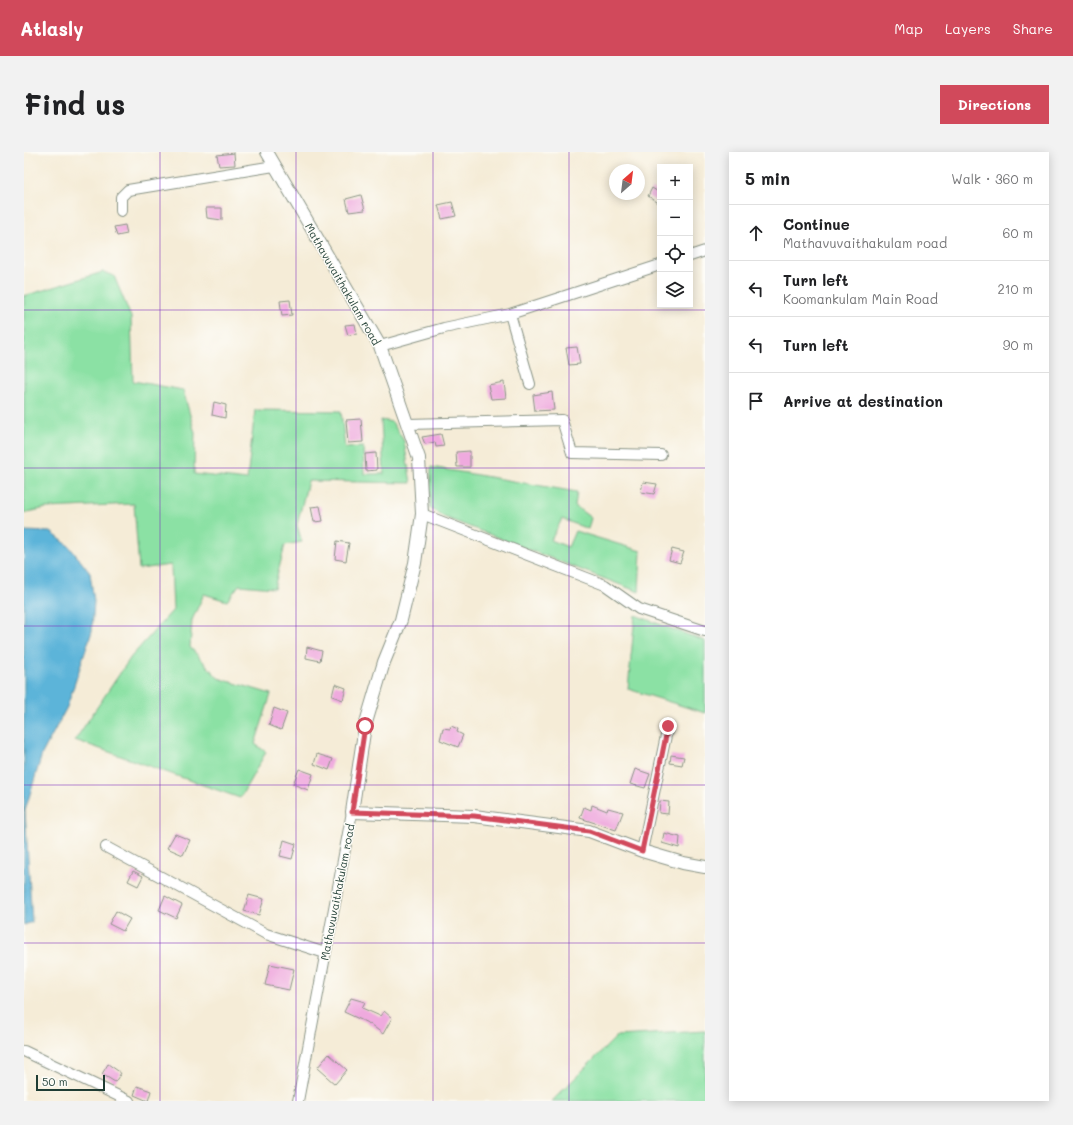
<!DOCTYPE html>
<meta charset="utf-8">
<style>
body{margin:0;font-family:Mali,sans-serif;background:#f2f2f2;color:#202124}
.controls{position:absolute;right:12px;top:12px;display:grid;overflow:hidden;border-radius:0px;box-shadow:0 2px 10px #0003}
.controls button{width:36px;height:36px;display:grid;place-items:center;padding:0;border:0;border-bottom:1px solid #e0e0e0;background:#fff;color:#202124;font:20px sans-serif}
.compass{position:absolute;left:585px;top:12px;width:36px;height:36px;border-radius:50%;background:#fff;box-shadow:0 2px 10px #0003;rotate:28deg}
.scale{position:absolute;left:12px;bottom:10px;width:69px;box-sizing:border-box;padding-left:4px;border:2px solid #1f3d34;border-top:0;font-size:11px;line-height:14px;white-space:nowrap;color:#1f3d34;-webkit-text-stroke:3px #fdfcf7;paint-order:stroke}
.stop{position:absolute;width:12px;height:12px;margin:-9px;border:3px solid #d1495b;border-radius:50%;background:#fff}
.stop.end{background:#d1495b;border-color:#fff;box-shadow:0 1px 4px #0008}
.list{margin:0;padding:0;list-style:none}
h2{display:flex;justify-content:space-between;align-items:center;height:52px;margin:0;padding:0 16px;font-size:17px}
h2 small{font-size:13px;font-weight:400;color:#757577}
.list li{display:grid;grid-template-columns:26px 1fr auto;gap:12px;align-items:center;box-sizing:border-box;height:56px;padding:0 16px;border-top:1px solid #e0e0e0}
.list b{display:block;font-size:15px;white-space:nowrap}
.list p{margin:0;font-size:13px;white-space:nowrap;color:#757577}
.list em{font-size:13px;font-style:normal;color:#757577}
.icon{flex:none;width:22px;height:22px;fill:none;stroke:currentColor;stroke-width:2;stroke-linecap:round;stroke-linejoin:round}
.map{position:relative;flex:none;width:681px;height:949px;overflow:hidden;border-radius:0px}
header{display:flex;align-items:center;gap:24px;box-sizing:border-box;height:56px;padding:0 20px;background:#d1495b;color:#fff}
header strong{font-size:19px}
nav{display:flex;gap:22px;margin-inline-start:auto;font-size:14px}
.intro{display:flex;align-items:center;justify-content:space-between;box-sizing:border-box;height:96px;padding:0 24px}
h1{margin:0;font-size:28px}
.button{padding:10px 18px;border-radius:0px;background:#d1495b;color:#fff;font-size:14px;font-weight:700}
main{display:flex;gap:24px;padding:0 24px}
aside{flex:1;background:#fff;border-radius:0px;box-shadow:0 2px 10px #0003}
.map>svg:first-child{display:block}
.green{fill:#8be1a4;stroke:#558f6c}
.water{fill:#5cb4d9;stroke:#3e7886}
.building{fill:#efaade}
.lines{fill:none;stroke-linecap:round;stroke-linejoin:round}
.minor-casing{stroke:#8a9486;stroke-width:12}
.tertiary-casing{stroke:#8a9486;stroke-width:14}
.minor{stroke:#fff;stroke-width:10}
.tertiary{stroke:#fff;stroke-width:12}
.route{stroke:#d1495b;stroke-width:5}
.grid{fill:none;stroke:#7b2cbf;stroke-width:1;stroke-opacity:0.55}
.labels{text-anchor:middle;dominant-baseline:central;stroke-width:3;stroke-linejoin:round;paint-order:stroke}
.street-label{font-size:11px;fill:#1f3d34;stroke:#fdfcf7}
</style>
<header>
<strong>Atlasly</strong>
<nav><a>Map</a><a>Layers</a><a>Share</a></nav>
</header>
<div class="intro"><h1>Find us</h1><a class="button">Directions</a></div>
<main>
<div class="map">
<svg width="681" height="949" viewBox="0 0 681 949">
<rect width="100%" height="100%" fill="#fdfcf7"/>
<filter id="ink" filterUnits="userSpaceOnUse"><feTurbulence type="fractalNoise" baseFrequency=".025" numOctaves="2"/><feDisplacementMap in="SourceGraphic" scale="8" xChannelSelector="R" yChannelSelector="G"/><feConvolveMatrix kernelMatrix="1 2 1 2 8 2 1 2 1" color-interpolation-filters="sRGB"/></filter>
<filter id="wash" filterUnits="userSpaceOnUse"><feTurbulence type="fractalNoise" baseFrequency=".012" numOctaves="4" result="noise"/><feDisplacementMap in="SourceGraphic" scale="16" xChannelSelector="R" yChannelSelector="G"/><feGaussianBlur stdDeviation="0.9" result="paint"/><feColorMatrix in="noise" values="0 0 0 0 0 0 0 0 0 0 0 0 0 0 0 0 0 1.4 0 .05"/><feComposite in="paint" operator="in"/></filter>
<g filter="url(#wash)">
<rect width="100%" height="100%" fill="#f5ecd7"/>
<path class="green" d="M79,120L90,124L107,165L109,229L159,238L171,281L170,322L223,328L231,258L317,259L321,296L339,295L340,322H360L357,268L368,270L380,289L387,331L284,329L273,373L278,390L261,393L250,436L215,433L203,449L180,442L168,468L166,495L194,526L247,542L231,592L242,600L216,646L51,588L107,505L149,458L147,413L115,417L110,352L22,356L0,361V144Z
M407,315L553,340L551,354L567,366L564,377L538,367L527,388L544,395L551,379L617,399L615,440L420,365L406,356Z
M611,463L681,489V561L604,537Z
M681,879V949H528L593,884Z"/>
<path class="water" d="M0,379L27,380L45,394L66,421L70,449L68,479L43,555L18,602L1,659L8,770L0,773Z"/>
<g id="blocks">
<path class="building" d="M210,1L211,13L195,14L193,3Z
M628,36L636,41V52L624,44Z
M337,43L341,58L325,60L322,47Z
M428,50L432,64L418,67L414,53Z
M182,56H198V68L183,66Z
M101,73L103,82L93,84L90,75Z
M266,148L268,163L258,164L256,149Z
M331,172L333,182L324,183L321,173Z
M553,195L556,212L545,213L542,196Z
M480,230L482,246L467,247L464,233Z
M528,240L530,258L511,259L509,243Z
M190,250L202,253L201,266L188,263Z
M337,267L339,290L324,291L322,268Z
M417,282L420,294L412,295L411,290L401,292L398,285Z
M446,299V315H433L432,300Z
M352,301L353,318L342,319L341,302Z
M619,330L633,332L630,342L617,340Z
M296,354L299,369L290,370L287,355Z
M313,389L325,391L322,409L311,407Z
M648,397L660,400L656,411L645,408Z
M283,495L298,499L296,509L282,506Z
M311,532L322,536L319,548L308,544Z
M250,556L263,561L257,578L245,573Z
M427,574L434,577L433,580L439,583L434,595L416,588L419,576L426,577Z
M293,602L309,607L305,618L290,612Z
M647,603L660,605L658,613L646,611Z
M275,617L289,622L284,638L269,632Z
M611,617L626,622L621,636L606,632Z
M636,649L645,650L644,662L635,661Z
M568,653L583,659L584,656L599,660L592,678L556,666L560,655L567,658Z
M640,681L656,685L655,696L638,691Z
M151,682L166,688L159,703L143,696Z
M260,688L272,692L268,707L256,704Z
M109,719L119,724L114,734L104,729Z
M225,743L240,747L235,763L220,759Z
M141,744L158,753L152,766L135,758Z
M92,759L106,767L99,779L85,772Z
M246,812L270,817L265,838L241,833Z
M327,846L341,850L338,856L356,864L360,859L368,866L359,882L346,872L320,860Z
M305,902L323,918L311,932L293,916Z
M84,912L97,921L91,930L78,922Z
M113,934L127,939L124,949L110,943Z"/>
</g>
</g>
<g filter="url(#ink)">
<use href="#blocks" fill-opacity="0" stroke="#8a9486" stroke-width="1"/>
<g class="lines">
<defs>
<path id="minor" d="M97,59V45L104,38L250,14
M666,104L681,99
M486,162L506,232
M356,194L420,176L486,162L636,113
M384,272L538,268L548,301L637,303
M398,362L581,433L615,457L681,479
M82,695L242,782L301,801
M618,699L644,574
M0,899L105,949
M274,949L328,660"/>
<path id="tertiary" d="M243,0L356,194L395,306L398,362L391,411L377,468L360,510L341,574L328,660L450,664L565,679L618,699L659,711L681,715"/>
</defs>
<use href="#minor" class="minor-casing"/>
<use href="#tertiary" class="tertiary-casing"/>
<use href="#minor" class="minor"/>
<use href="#tertiary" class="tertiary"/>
</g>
</g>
<g class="lines" filter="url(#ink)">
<path class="route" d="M341,574L328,660L450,664L565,679L618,699L644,574"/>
</g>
<path class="grid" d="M136,0V949M272,0V949M409,0V949M545,0V949M0,158H681M0,316H681M0,474H681M0,633H681M0,791H681"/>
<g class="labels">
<g class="street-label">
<text transform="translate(319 132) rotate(60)">Mathavuvaithakulam road</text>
<text transform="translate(313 740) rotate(-79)">Mathavuvaithakulam road</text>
</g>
</g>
</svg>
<div class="controls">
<button>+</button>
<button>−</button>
<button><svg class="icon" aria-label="locate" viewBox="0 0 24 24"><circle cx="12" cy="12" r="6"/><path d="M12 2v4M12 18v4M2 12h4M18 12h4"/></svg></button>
<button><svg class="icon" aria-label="layers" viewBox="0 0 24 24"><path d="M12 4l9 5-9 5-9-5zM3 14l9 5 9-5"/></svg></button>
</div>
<svg class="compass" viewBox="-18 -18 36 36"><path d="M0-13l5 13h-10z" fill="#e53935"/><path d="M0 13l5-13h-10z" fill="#757577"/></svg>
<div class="scale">50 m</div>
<div class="stop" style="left:341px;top:574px"></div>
<div class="stop end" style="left:644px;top:574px"></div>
</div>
<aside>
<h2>5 min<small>Walk · 360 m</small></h2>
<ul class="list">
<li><svg class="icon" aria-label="ahead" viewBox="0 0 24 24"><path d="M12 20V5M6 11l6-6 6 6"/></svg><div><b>Continue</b><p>Mathavuvaithakulam road</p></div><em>60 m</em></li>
<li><svg class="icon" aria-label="left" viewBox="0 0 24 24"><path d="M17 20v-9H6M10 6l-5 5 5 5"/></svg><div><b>Turn left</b><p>Koomankulam Main Road</p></div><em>210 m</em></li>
<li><svg class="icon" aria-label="left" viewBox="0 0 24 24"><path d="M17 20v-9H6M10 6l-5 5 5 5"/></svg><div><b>Turn left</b></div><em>90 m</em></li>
<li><svg class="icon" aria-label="arrive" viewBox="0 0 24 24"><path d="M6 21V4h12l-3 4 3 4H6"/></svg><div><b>Arrive at destination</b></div></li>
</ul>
</aside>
</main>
